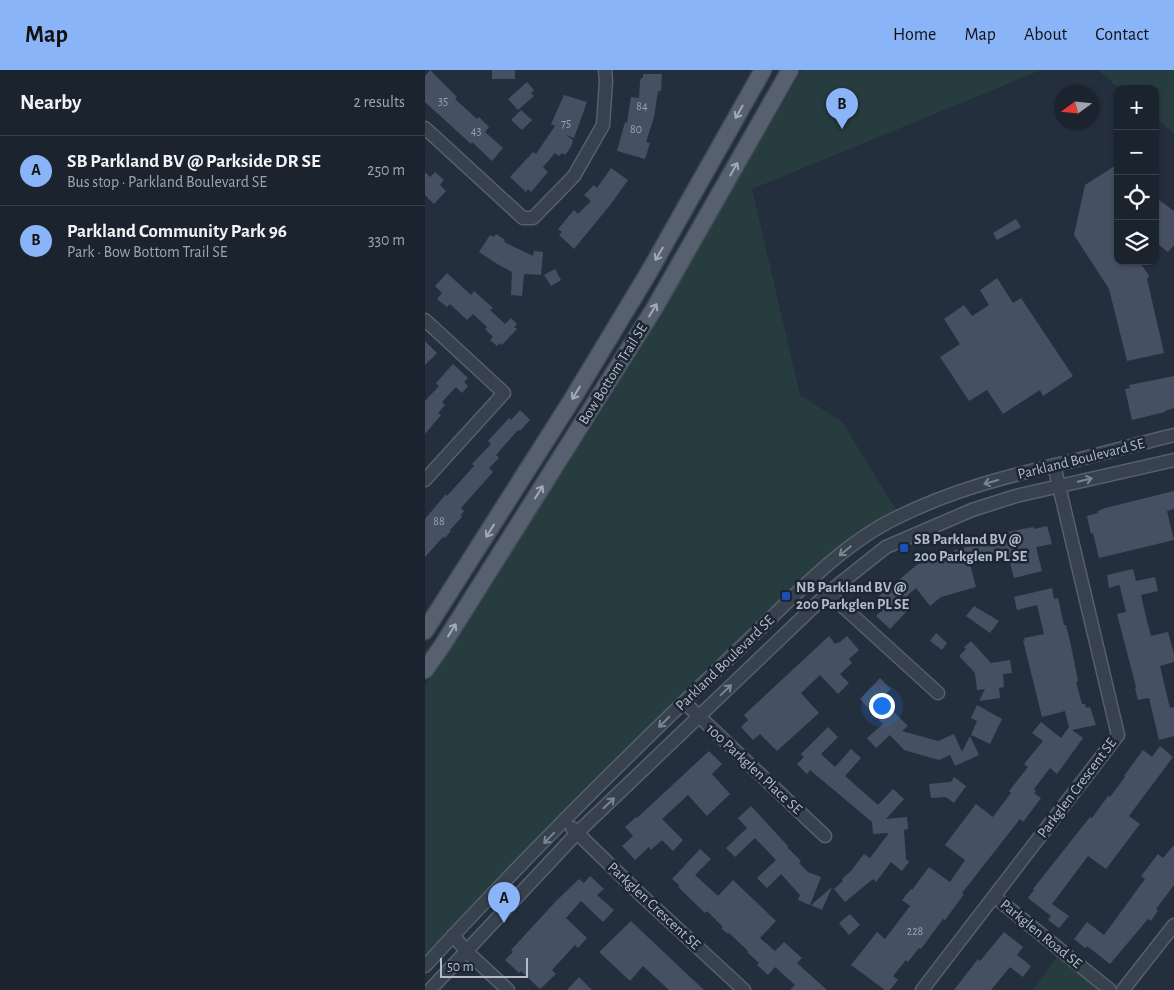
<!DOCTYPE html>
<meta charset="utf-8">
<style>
body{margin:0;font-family:"Alegreya Sans",sans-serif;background:#282f3a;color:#f1f3f6}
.controls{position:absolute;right:15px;top:15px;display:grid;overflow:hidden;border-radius:10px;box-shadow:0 1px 4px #0004}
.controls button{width:45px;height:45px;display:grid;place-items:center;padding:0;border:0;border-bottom:1px solid #39404a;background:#1b232e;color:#f1f3f6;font:25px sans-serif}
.compass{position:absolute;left:629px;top:15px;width:45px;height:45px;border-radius:50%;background:#1b232e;box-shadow:0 1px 4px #0004;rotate:255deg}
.scale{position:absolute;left:15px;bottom:12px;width:88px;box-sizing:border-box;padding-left:5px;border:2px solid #b4bcc9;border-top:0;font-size:14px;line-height:18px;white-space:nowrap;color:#b4bcc9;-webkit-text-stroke:4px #1d2633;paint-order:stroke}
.you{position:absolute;left:456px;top:635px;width:18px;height:18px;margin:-12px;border:4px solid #fff;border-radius:50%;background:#1a73e8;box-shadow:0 0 0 8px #1a73e833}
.badge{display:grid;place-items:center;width:32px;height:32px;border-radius:50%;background:#8ab4f8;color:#111;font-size:16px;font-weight:700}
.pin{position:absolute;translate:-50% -41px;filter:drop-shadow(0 1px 2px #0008)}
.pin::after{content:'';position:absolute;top:26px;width:18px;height:15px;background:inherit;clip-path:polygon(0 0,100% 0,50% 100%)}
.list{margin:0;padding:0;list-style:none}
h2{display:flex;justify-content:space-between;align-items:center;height:65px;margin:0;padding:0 20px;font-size:21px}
h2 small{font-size:16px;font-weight:400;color:#a0a4aa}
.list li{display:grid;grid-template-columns:32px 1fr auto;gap:15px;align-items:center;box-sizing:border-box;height:70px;padding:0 20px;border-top:1px solid #39404a}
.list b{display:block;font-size:19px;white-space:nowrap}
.list p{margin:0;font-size:16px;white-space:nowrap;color:#a0a4aa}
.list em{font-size:16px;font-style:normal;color:#a0a4aa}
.icon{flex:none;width:28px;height:28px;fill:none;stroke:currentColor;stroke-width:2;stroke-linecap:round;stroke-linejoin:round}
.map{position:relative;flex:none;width:749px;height:920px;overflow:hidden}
header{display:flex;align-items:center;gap:30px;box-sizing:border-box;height:70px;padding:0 25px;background:#8ab4f8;color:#111}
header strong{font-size:24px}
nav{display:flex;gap:28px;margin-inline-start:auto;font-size:18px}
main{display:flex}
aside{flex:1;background:#1b232e}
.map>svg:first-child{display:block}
.green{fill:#263c3f}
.building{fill:#455162}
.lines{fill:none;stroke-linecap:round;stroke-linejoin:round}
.minor-casing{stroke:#565f6c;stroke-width:15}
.major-casing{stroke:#414a57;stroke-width:19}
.minor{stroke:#38414e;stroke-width:12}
.major{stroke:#56606e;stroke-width:16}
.oneway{stroke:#a1aab7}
.oneway2{stroke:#7c8592}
.transit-dot{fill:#1a4fb4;stroke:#1d2633;stroke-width:2}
.labels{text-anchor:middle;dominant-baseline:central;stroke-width:5;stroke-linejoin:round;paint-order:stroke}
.number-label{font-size:12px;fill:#98a1af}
.street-label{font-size:15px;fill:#b4bcc9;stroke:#1d2633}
.poi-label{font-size:15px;font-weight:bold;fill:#b4bcc9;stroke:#1d2633;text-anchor:start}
</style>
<header>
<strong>Map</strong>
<nav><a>Home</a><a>Map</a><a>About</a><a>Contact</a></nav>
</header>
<main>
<aside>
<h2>Nearby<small>2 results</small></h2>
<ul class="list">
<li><span class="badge">A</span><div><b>SB Parkland BV @ Parkside DR SE</b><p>Bus stop · Parkland Boulevard SE</p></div><em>250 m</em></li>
<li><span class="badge">B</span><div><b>Parkland Community Park 96</b><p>Park · Bow Bottom Trail SE</p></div><em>330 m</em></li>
</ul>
</aside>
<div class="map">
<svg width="749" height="920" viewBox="0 0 749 920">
<rect width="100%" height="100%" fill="#242f3e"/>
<path class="green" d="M377,0H616L327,119L375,325L417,352L472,441L403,491L279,601L33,849L0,885V616L187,325Z
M673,0H749V63L730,48V19H695Z
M633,886L672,917L674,920H608Z"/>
<path class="building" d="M5,0L32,27L30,29L52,49L54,47L64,57L60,62L78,78L67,91L47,72L46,74L0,32V6Z
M67,0H90V9H67Z
M218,4H237L236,21H233L229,47L221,72L225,73L220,89L192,81L200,52L202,53L206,27L214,28L215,12L216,8H218Z
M102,12L109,20L106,23L109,26L93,40L83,29Z
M139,25L162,32L149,68L141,65L148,70L146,77L140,85L137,83L134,86L130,83L118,97L123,102L106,122L103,119L101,122L85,107L108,82L111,84L130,56L126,54Z
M96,40L107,50L97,60L86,50Z
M693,94V191H714L724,206L722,209L739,283L702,291L684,219L649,165L660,115Z
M186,98L203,110L186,134L149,179L134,165L137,162L133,159L149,140L153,144L166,131L159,125L169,115L172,118Z
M0,102L5,107L10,102L19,110L15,115L21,121L9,134L0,125Z
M730,127L749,141V175L743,182L730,172Z
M591,149L596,157L572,170L568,163Z
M71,164L80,170L79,172L108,186L109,181L118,182L116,205L99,204L97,226L86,225L87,202L74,195L54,182L65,165L69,167Z
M130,199L136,210L126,216L119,205Z
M22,203L46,225L49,221L68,238L65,240L80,254L86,248L92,254L89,257L92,259L77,275L75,273L72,276L65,270L68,267L60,259L62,257L48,244L42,250L25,234L22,237L12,229L17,223L10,216Z
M572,208L588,233L596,228L648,306L618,326L615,320L578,344L562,320L544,331L515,287L535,274L519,249L539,235L547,246L564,235L555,220Z
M0,271L12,283L0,295Z
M28,294L43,308L39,312L43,316L37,323L31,317L17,332L20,335L13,343L16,345L0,364V331L14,316L11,313Z
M749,306V338L740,341V342L707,350L700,319L705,318L704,315Z
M95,340L105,350L95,361L93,360L71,385L74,388L64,398L68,402L36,438L39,441L36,445L37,447L25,460L26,461L20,468L18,467L0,487V449L21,424L22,426L49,396L47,394L66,374L63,371L84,348L86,350Z
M749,421V439L742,441L749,470L674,488L668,463L666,464L662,446L673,443V441L680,438Z
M622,456L627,474L611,477L617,501L589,508L582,481L558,488V491L545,494L551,517L516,527L505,536L491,518L475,532L484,539L465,559L451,546L462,535L453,527L463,516L464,518L493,494L529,482V480L563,472L562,468L587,461L608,457L609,459Z
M708,499L711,511L730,507L733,521L716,525L722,551L726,566L743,562L749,584V592L735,596L745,638L749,637V666L734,670L724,628L713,630L710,618L711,617L692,544L701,542L695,517L694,515L684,518L682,505Z
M627,518L629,529L633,528L639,555H641L645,571L653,611L651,612L657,634H660L661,638L665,637L671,655L647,660L658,668L632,704L625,698L609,719L611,721L609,723L616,728L598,752L595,749L537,823L539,824L520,850L518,849L496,879L494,878L483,892L481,890L468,906L473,910L465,920H460L426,895L452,862L460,869L485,836L477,830L486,819L487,820L504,797L525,812L540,790L520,775L551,734L568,747L576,736L586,723L584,721L603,697L599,694L618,671L607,663L616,652L636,668L644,657L640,641L617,647L598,570L600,571L599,568L619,564L612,535L592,540L589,527Z
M549,536L574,551L565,563L541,546Z
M511,563L522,573L517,580L505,571Z
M404,566L410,574L413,572L414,573L422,566L434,580L424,589L427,593L415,604L424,613L413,624L395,605L376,623L394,643L352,681L335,664L328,670L316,657L323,650L319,645Z
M546,571L566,593L585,590L587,603L578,604L579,617L574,618L575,628L554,631L560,619L552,620L550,603L534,586L541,579L539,577Z
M455,608L466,619L459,625L470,636L466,639L483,656L477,661L513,671L529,664L537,682L545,666L554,685L530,696L525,685L514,690L479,680L465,665L451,678L442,668L458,654L435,629Z
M552,635L577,649L565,674L546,665L552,651L546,648Z
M403,657L413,667L396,684L410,697L426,679L436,688L420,706L453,735L468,719L479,729L461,749L482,747L483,759L479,760L481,789L484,792L477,801L466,792L451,812L448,809L420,832L409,819L418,811L417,809L425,802L439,784L445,788L464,763L448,764L447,752L385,700L382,704L372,694L379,687L376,684Z
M735,676L748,687L704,746L715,754L681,799L663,786L627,834L644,846L634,858L623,850L626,846L603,828L609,820L608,819L665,747L667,748L683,726L685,727L700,707L699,706L718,680L727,687Z
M284,681L297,694L287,704L305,724L282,746L263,725L237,749L258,770L248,781L237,770L226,780L224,777L210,790L197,776L208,766L200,757L211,747L212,748Z
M529,707L541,716L529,733L521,727L506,728L504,714L526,712Z
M326,736L363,776L362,777L376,791L374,793L383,802L396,807L385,835L373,830L375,825L356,804L342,818L332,808L351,790L330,768L310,787L301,778L322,758L313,748Z
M749,775V815L731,839L733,840L726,851L723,849L685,894L662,876L660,878L649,869L662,852L679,865L720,809L716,806L733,784L738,788Z
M275,779L286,789L270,805L293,826L308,810L351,851L335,868L350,881L359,872L377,888L372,893L402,920H365L370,915L350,897L343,905L332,895L334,893L322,882L323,881L304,863L303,864L296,858L298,857L282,841L280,843L253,817L255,816L247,809Z
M165,806L179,819L172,825L189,840L178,852L156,831L141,848L162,868L153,878L150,875L127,900L131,904L115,919L96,901L94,903L80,890L88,882L86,880L132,830L154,809L159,813Z
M407,817L397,840L386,835Z
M425,844L435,855L424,865L414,853Z
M206,851L245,888L279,920H244L218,896L205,911L174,882Z
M579,862L598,877L592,885L606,896L598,907L585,897L566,920H529L553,889L555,891Z
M154,907L167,920H142Z"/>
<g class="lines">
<defs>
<path id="minor" d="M0,58L98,148H108L149,106L178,55L181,11L180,0
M0,250L79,323L0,410
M403,523L513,623
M259,632L400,766
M147,758L216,825L319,920
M570,827L685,920
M28,865L41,881L83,920
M0,896C100,787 206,682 313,580C362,534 412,476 473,447C525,421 582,406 639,393C676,384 712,374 749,365
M5,920L152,763L403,523L461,477L547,440L591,426L749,390
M497,920L693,665L629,395
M698,920L749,855"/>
<path id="major" d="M0,561L148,328L224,202L338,0
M0,600L17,576L229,239L365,0"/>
</defs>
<use href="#minor" class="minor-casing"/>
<use href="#major" class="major-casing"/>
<use href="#minor" class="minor"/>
<use href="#major" class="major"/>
</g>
<defs><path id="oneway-shaft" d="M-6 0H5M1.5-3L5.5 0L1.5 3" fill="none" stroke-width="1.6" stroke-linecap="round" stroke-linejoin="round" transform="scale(1.25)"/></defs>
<g class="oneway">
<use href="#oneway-shaft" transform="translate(314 42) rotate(120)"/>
<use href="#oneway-shaft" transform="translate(309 99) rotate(-60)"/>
<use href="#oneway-shaft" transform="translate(234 184) rotate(120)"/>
<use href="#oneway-shaft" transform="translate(228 240) rotate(-59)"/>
<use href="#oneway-shaft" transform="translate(151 323) rotate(121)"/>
<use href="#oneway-shaft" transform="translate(114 422) rotate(-58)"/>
<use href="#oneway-shaft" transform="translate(65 461) rotate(122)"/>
<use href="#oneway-shaft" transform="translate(27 560) rotate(-58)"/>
</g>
<g class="oneway2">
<use href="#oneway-shaft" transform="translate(660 410) rotate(-13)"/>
<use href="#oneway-shaft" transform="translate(566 412) rotate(164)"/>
<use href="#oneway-shaft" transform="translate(420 481) rotate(141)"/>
<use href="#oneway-shaft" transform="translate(301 620) rotate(-43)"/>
<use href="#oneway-shaft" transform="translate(239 652) rotate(135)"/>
<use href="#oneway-shaft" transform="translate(184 733) rotate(-44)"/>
<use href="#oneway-shaft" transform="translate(124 768) rotate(134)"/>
</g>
<g class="transit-dot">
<rect x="474" y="473" width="10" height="10" rx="2.5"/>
<rect x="356" y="521" width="10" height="10" rx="2.5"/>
</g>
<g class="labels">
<g class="number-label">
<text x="18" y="31">35</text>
<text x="217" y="36">84</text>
<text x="141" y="53">75</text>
<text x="211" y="59">80</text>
<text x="51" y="61">43</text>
<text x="14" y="451">88</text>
<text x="490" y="861">228</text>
</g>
<g class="street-label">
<text transform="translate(188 304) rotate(-58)">Bow Bottom Trail SE</text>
<text transform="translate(656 389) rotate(-14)">Parkland Boulevard SE</text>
<text transform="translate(300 593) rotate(-44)">Parkland Boulevard SE</text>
<text transform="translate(329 699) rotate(43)">100 Parkglen Place SE</text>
<text transform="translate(652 718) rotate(-53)">Parkglen Crescent SE</text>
<text transform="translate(229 836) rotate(43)">Parkglen Crescent SE</text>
<text transform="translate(616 864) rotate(39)">Parkglen Road SE</text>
</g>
<g class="poi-label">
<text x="489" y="469">SB Parkland BV @<tspan x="489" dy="17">200 Parkglen PL SE</tspan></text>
<text x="371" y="517">NB Parkland BV @<tspan x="371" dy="17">200 Parkglen PL SE</tspan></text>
</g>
</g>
</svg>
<div class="controls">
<button>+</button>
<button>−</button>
<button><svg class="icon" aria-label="locate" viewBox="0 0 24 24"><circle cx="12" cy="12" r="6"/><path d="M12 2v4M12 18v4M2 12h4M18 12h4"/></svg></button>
<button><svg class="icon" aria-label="layers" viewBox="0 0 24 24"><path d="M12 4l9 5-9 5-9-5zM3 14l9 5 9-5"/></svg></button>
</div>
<svg class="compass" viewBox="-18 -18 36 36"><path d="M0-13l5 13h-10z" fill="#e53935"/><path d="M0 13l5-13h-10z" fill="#a0a4aa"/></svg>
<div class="scale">50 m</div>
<div class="you"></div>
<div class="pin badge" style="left:79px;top:853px">A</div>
<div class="pin badge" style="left:417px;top:59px">B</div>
</div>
</main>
